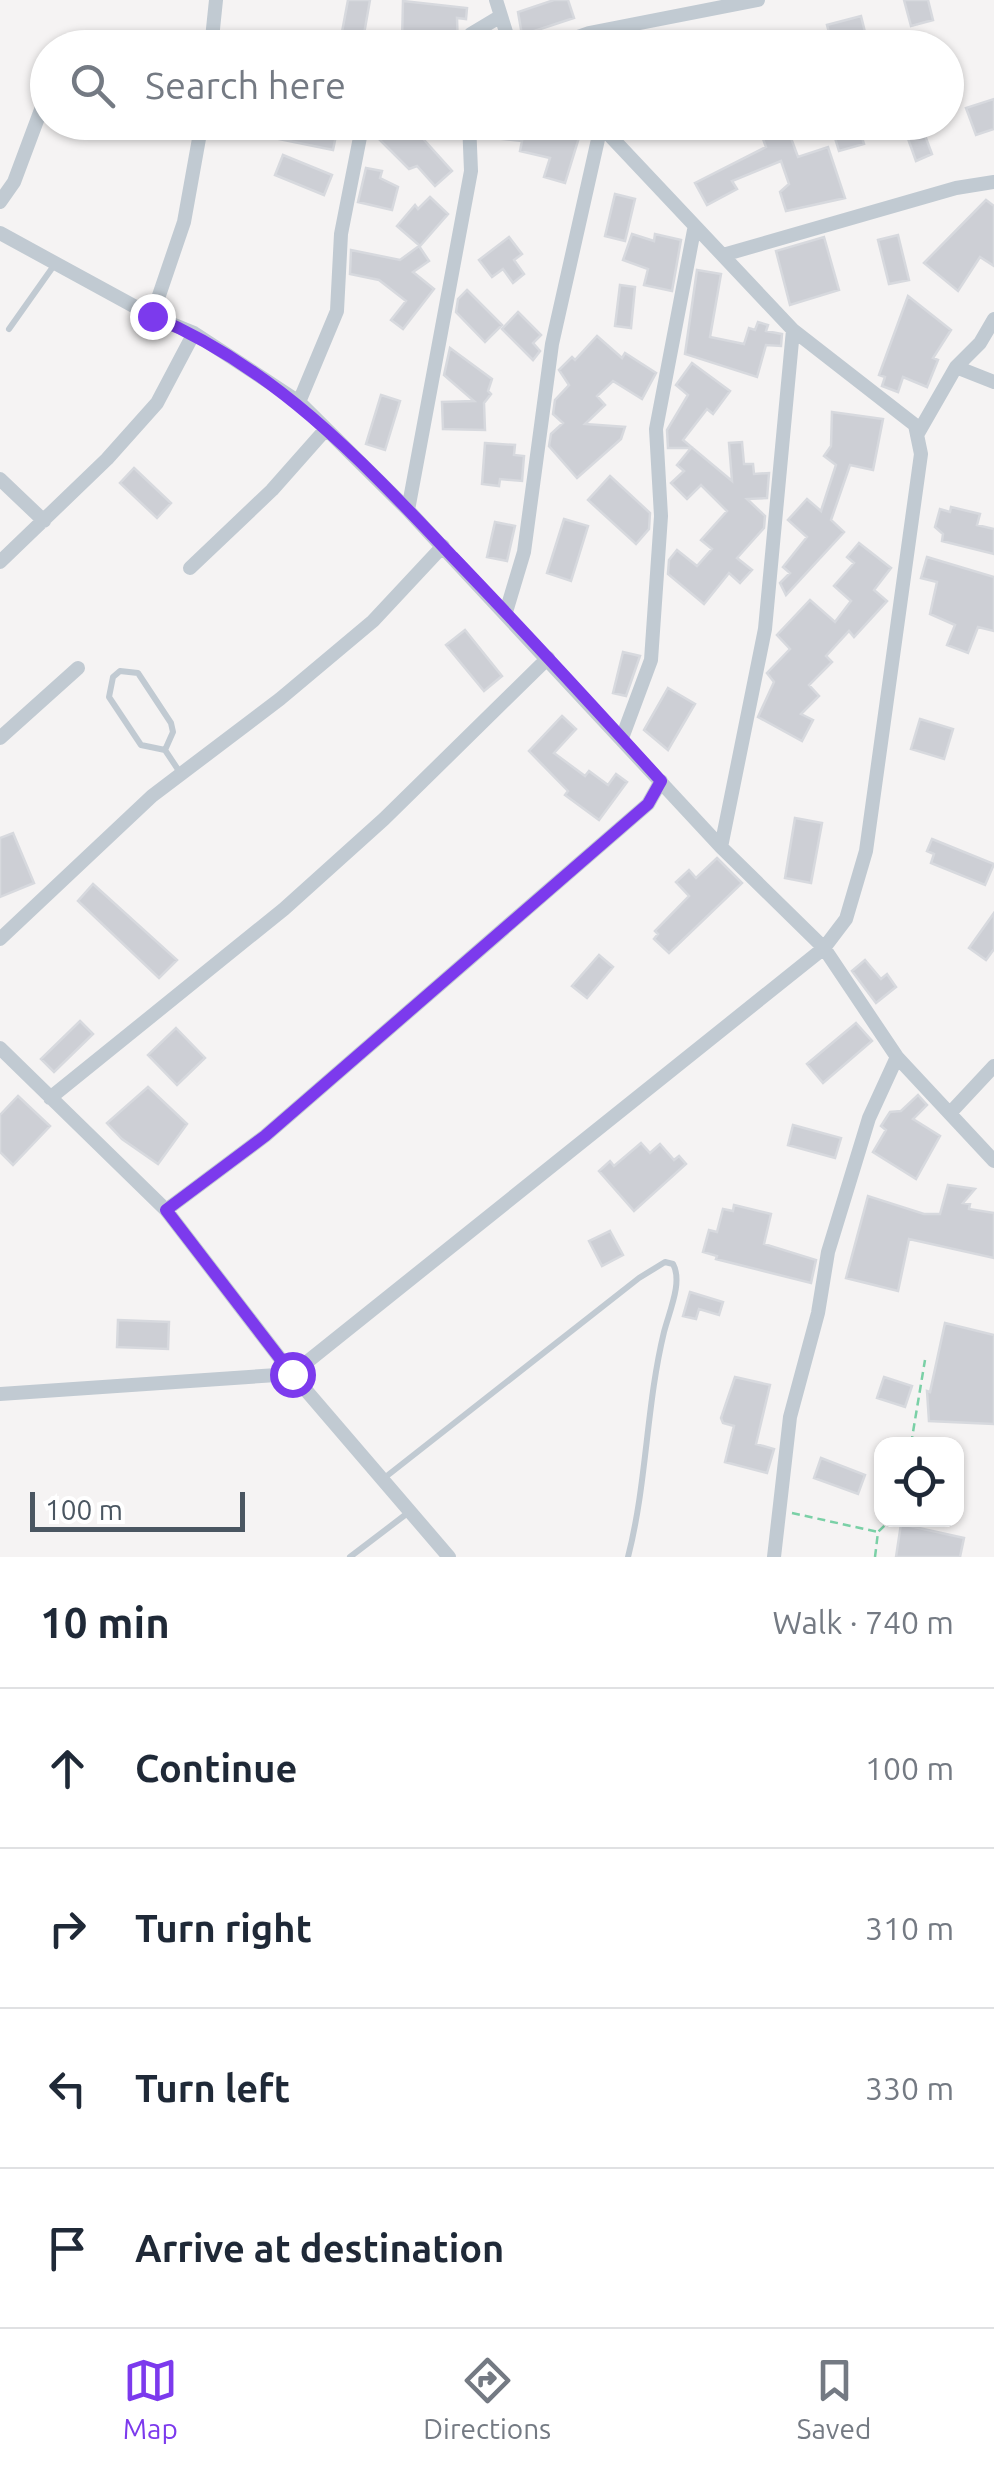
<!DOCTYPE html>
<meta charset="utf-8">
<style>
body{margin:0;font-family:Ubuntu,sans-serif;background:#f2f2f3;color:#1f2937}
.controls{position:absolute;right:30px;bottom:30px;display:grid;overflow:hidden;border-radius:20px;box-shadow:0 2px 8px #0004}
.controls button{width:90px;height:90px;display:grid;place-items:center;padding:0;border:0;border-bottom:2px solid #e0e1e3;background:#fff;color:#1f2937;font:50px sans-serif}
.scale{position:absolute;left:30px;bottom:25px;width:215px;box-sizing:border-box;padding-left:10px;border:5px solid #4a5661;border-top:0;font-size:28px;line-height:35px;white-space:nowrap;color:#4a5661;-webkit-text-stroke:8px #fff;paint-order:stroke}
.stop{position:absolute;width:30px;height:30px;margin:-22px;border:8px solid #7c3aed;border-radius:50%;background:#fff}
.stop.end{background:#7c3aed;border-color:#fff;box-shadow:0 2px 10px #0008}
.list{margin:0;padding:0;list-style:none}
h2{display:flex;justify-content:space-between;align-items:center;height:130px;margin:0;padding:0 40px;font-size:42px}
h2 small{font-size:32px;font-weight:400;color:#747a83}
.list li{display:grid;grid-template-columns:65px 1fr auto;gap:30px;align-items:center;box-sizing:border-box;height:160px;padding:0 40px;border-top:2px solid #e0e1e3}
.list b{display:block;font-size:38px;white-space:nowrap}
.list em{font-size:32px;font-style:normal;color:#747a83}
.icon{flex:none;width:55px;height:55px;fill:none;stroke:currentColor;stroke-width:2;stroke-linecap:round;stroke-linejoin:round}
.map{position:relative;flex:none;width:994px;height:1557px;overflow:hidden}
.search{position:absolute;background:#fff;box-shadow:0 2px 8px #0004;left:30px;right:30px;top:30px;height:110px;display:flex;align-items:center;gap:25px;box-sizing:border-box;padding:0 35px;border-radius:55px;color:#747a83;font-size:38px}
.sheet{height:770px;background:#fff}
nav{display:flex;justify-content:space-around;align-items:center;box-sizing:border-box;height:140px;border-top:2px solid #e0e1e3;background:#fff;font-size:28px;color:#747a83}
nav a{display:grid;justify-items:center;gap:5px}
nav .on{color:#7c3aed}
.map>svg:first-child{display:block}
.building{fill:#cdcfd5;stroke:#d7d9de;stroke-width:2.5}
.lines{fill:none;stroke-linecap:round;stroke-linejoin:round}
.path{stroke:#7ad0a6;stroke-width:2.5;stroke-dasharray:8 5;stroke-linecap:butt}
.service{stroke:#c1cad2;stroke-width:6}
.minor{stroke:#c1cad2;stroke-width:14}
.route{stroke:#7c3aed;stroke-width:12}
</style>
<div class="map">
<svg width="994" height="1557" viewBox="0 0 994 1557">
<rect width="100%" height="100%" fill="#f5f3f3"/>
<path class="building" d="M348,0H370L364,34L402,42L403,1L467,8L466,19L457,18L458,48H339Z
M554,0H568L574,18L522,35L518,12Z
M904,0H928L933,20L911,26Z
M861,16L869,48H833L827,25Z
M994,99V129L976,135L966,108Z
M282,122L338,126L333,150L279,139Z
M408,122L452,171L435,186L417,166L409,169L372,132L374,122Z
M503,122H566L581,131L565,183L544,177L550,158L520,151L522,141L502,139Z
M830,122H857L864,144L839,151Z
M902,122H920L932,154L916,161Z
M788,130L798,157L828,147L845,198L786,211L780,192L789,184L781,161L732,181L737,189L707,205L695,183L766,147L763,139Z
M283,155L332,175L324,195L275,175Z
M366,168L382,171L380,178L398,187L392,210L358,202Z
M615,194L635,199L625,241L605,236Z
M430,197L448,214L420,246L397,226L415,205L418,209Z
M986,200L994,206V266L980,257L958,291L924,263Z
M632,234L654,241L655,234L681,240L672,291L644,285L648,269L623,260Z
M898,235L909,280L889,284L878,240Z
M509,237L522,254L514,260L524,274L513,283L503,269L492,277L479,260Z
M824,237L839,290L790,305L776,251Z
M419,246L429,261L413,272L434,289L403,329L391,320L406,301L379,280L350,274L351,250L400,260Z
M697,270L721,274L710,337L744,344L749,328L755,330L758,322L768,325L766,331L782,334L781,346L766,345L757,377L685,354Z
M620,285L635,287L631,328L615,326Z
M467,290L502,325L485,342L456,312L458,299Z
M908,296L951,330L933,358L938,360L927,387L903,377L898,392L882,386L885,377L879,375Z
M518,312L541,335L533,343L540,351L533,360L502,329Z
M597,336L622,358L625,353L656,373L642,399L613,381L597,396L605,405L585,424L625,427L621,439L577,478L549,446L551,434L563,423L553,414L555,400L569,385L559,370L572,357L575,360Z
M450,348L492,379L488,391L491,394L484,403L485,430L443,429L442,402L474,401L444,375Z
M692,363L730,391L713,414L707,409L683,440L732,481L729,443L742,442L744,464H753L754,474L769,473L767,498L747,499L765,516L764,528L737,558L752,570L740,583L729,573L704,604L668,574L669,560L677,550L697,566L712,549L701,540L727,511L701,485L687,499L671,483L684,471L677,465L691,448H668L667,430L688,395L676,385Z
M381,395L400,401L385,450L366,444Z
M832,412L883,419L873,470L850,465L831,520L844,532L786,595L780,583L790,573L783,567L807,537L788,520L807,499L821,511L836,465L824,456L831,446Z
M485,443L515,445L514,455L524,456L522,481L500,479L499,486L482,484Z
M134,468L171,503L157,518L120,483Z
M610,476L650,513L649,529L636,544L588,500Z
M951,507L980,514L977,525L994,529V554L942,541L943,534L935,527L940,509L950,512Z
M564,519L588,526L571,581L547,573Z
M495,522L515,526L507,561L487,557Z
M859,543L891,568L874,590L887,601L854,637L849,631L826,656L832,662L809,685L819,696L801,714L813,720L802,741L758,717L774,682L767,673L790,649L777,635L810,600L835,622L851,601L834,586L854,563L847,557Z
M927,557L994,577V631L978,627L968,653L947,645L955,625L930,614L937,582L921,578Z
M465,630L502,676L484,691L446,645Z
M623,652L640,656L626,696L613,693Z
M668,688L695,704L668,750L644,730Z
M562,716L576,729L554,753L585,776L589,771L608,785L616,774L627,782L599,820L565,795L568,791L529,751Z
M920,719L953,729L944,759L911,749Z
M795,818L822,823L811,883L785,878Z
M13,833L34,883L0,897V838Z
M932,839L994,864L985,885L931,863L934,854L927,851Z
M717,858L742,883L669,953L654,939L658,934L655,931L689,896L676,882L689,870L696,878Z
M93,884L177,960L159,978L78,901Z
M994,913V949L986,960L969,948Z
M599,955L613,967L587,998L572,986Z
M865,960L881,979L887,974L896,987L876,1003L852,971Z
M80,1021L93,1034L54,1072L41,1059Z
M856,1023L872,1041L823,1083L807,1064Z
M176,1028L205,1058L177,1085L148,1055Z
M148,1087L187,1124L158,1164L122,1139L107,1123Z
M918,1095L927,1105L913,1119L940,1136L916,1179L873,1152L886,1130L881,1126L890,1112L901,1111Z
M18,1096L50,1126L13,1165L0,1152V1115Z
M793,1125L841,1138L835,1158L788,1145Z
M641,1143L650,1153L660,1144L674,1160L679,1156L686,1164L634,1211L599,1171L610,1161L614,1166Z
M948,1185L975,1189L963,1203L970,1204L969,1209L994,1213V1258L909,1239L898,1291L846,1278L868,1196L924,1214H940Z
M734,1205L771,1214L764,1244L816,1260L811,1283L716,1259L717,1256L703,1252L709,1230L717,1232L723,1209L733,1211Z
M610,1231L623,1255L602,1266L589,1241Z
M690,1292L723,1302L719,1315L699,1309L696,1319L683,1316Z
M118,1320L169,1322L168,1349L117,1347Z
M945,1323L994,1335V1424L929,1421L927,1391L930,1392Z
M735,1377L770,1385L756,1444L774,1449L767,1473L725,1462L734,1426L723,1423L721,1418Z
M884,1377L912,1386L905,1407L877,1398Z
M821,1458L865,1475L858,1494L814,1478Z
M901,1524L964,1538L960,1557H896Z"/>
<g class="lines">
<path class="path" d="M911,1444L925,1360
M792,1513L878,1532
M875,1557L878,1532L890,1520"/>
<path class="service" d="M9,329L55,264
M165,750L173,732L171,723L138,673L120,671L113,677L109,697L141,745L165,750L181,774
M383,1479L639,1278L665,1262L673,1264C683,1282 669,1312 664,1332C646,1406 647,1483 628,1557
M350,1557L409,1512"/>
<path class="minor" d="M496,0L511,48
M62,48L64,44
M211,48L216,0
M470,48L471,34L501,16
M546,48L589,33L758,0
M0,202L14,182L48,91
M0,233L152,316L194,333L299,402L408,510L721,847L824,948L897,1057L994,1161
M723,255L956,188L994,182
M152,316L184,222L202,122
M956,367L994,382
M299,402L337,311L341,234L363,122
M917,435L956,367L980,343L994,319
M0,479L44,521
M408,510L471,171L469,122
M0,562L107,459L157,403L194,333
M190,568L272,490L326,429
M506,612L524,552L552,344L601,126
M0,738L78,668
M622,738L651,660L661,516L656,429L694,230
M721,847L765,629L793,330
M0,939L152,796L280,699L373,621L443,546
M0,1048L166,1210L292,1374L449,1557
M50,1098L284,909L384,819L548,658
M952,1111L994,1066
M166,1210L265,1136L648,804L661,781
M0,1394L292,1374L824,948L846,919L866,851L921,454L915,425L793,330L597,122
M774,1557L790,1417L818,1313L828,1252L869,1118L897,1057"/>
</g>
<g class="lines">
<path class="route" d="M152,316C275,367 363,462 453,557C524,631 593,706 661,781L648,804L265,1136L166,1210L292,1374"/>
</g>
</svg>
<div class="controls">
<button><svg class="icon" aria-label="locate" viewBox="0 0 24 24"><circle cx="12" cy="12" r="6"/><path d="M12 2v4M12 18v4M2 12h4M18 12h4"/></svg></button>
</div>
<div class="scale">100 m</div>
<div class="stop" style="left:292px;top:1374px"></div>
<div class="stop end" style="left:152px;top:316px"></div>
<div class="search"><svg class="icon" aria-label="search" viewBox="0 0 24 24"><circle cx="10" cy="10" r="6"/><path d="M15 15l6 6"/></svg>Search here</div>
</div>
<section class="sheet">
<h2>10 min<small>Walk · 740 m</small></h2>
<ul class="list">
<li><svg class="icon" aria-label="ahead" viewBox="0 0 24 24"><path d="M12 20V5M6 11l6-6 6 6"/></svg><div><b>Continue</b></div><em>100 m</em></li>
<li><svg class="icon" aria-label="right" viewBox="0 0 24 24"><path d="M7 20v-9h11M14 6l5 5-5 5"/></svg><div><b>Turn right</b></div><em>310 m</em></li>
<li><svg class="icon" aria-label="left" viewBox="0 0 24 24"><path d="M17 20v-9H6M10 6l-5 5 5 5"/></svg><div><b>Turn left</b></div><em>330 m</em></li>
<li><svg class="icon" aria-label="arrive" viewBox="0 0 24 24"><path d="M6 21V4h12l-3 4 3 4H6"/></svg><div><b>Arrive at destination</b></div></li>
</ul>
</section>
<nav>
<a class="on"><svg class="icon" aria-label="map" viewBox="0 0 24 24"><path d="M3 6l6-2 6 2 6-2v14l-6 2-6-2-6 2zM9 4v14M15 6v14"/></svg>Map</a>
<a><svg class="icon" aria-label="directions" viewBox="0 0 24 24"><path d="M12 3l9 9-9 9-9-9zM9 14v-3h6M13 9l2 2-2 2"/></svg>Directions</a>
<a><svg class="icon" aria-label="saved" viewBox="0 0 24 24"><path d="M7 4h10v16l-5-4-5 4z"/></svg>Saved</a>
</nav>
